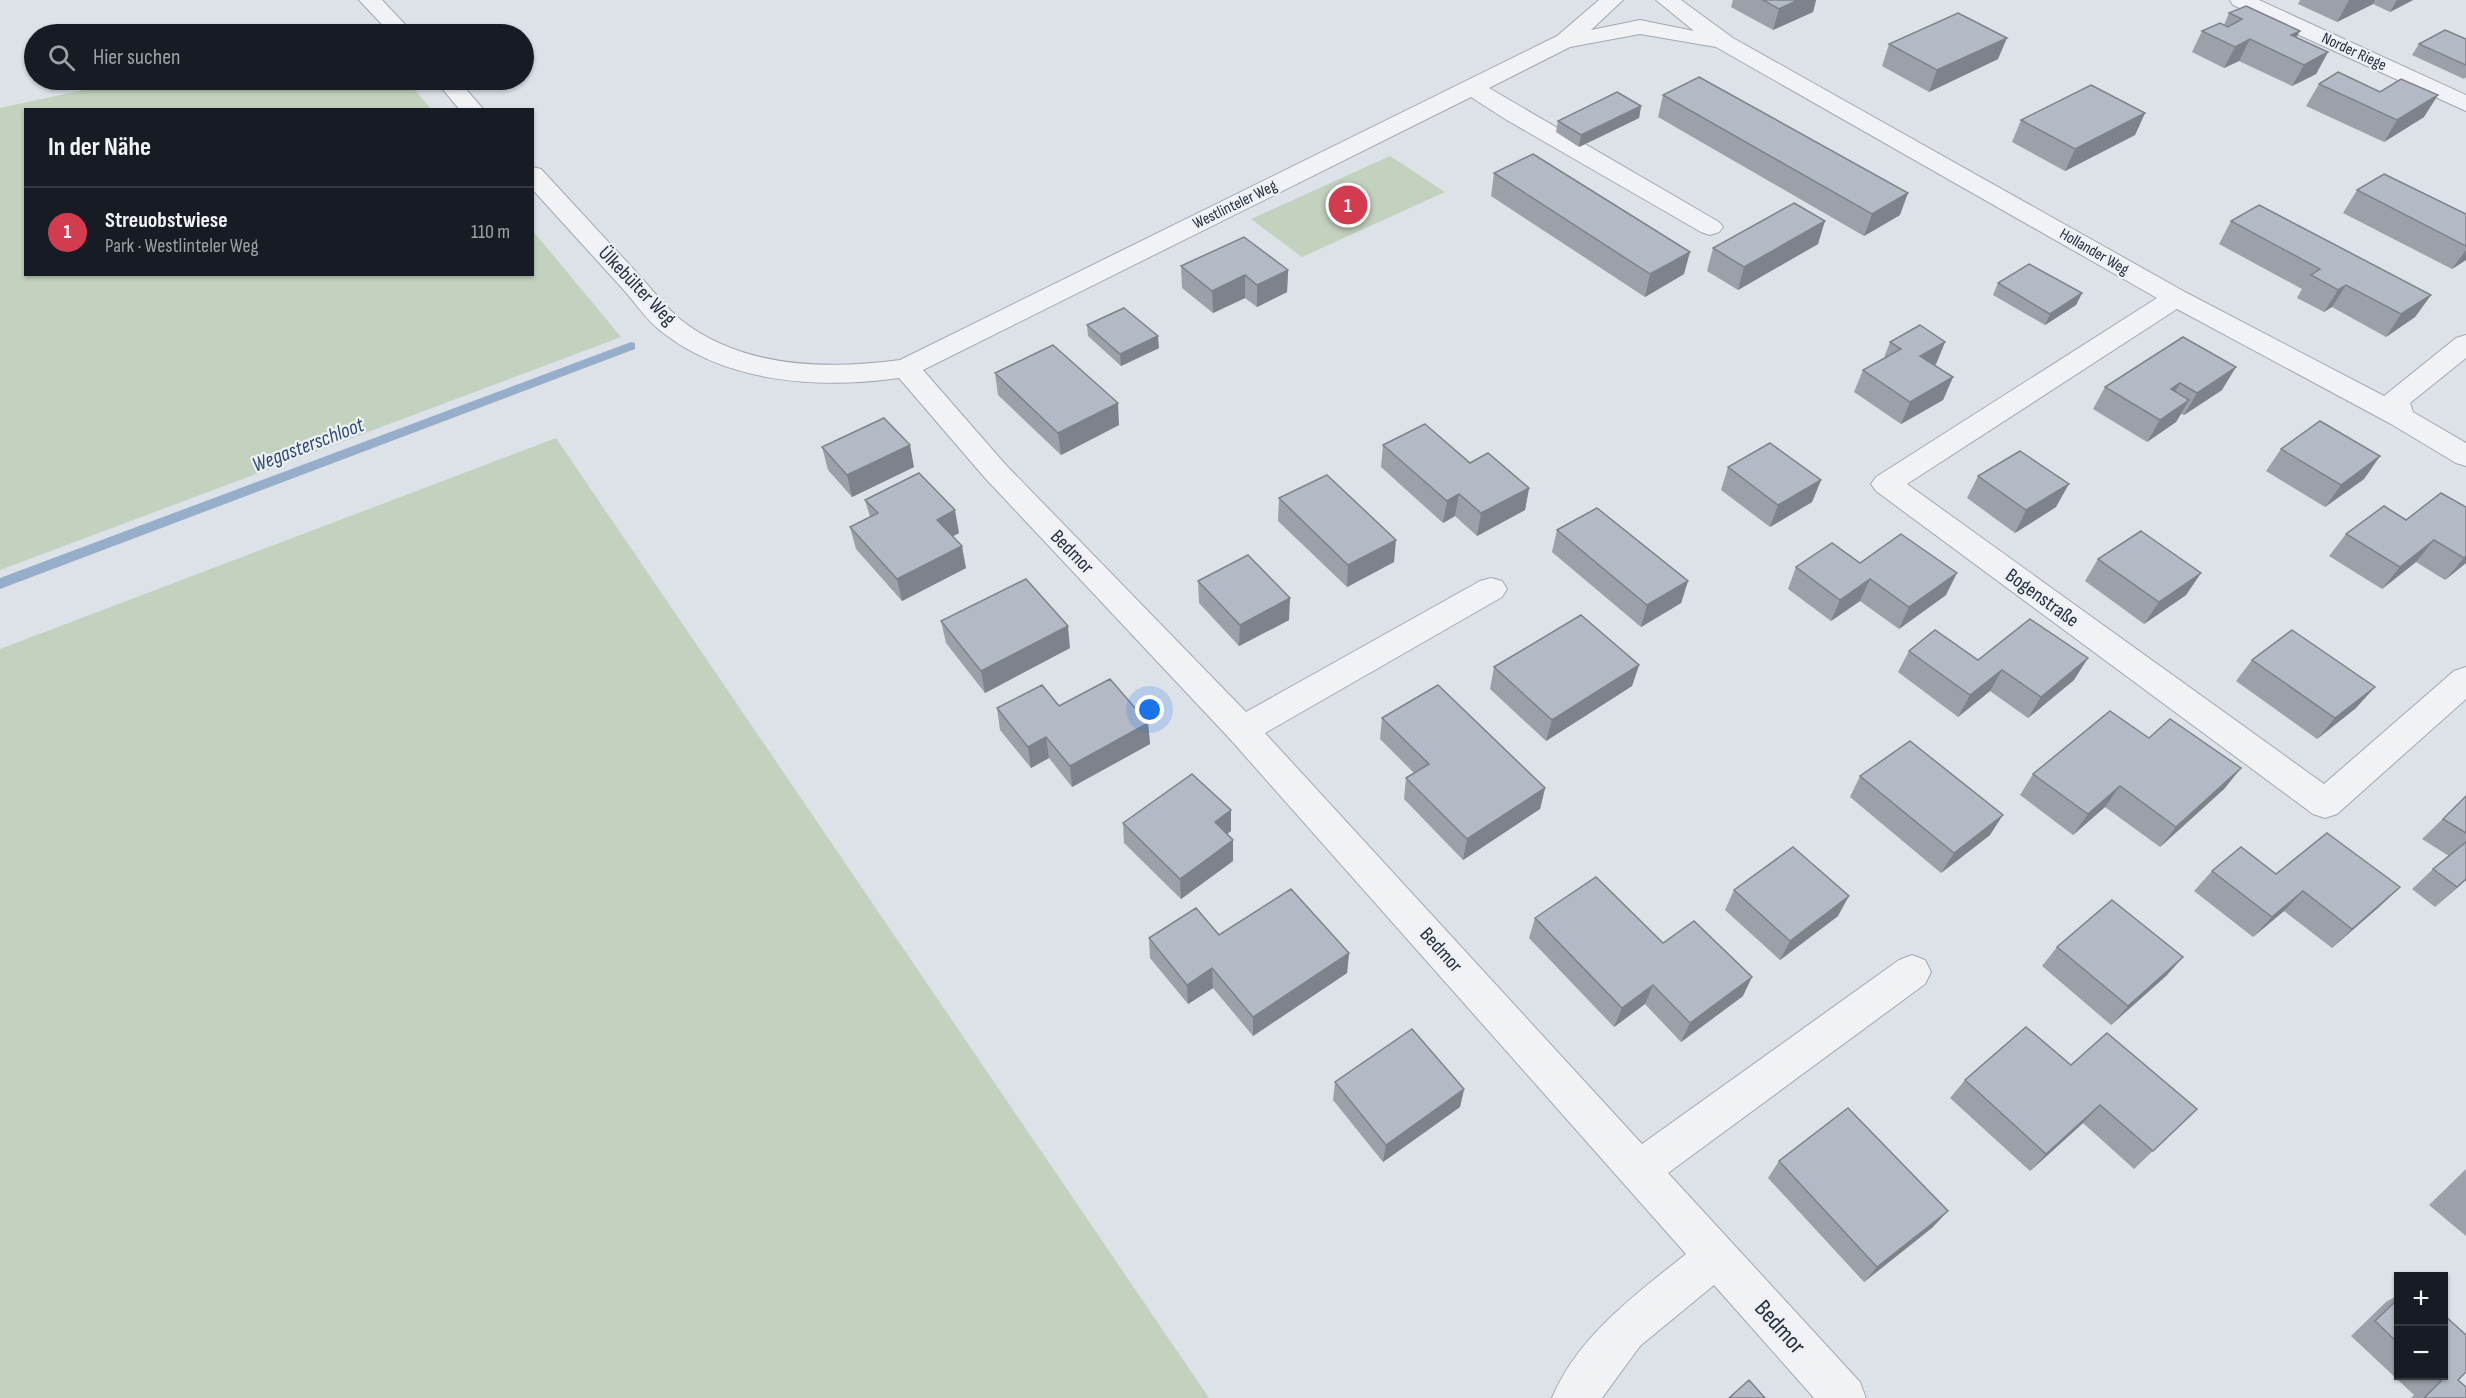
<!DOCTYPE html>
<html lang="de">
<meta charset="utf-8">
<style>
body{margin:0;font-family:"Sofia Sans Condensed",sans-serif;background:#20242c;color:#f1f3f6}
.controls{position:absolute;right:18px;bottom:18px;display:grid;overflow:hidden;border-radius:0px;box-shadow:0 2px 4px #0004}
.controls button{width:54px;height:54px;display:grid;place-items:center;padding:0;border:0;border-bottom:2px solid #363941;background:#171b24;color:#f1f3f6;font:30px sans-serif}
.you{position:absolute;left:1150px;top:710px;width:21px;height:21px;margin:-15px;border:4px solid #fff;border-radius:50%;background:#1a73e8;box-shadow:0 0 0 9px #1a73e833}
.badge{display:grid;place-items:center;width:39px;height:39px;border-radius:50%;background:#d33c4f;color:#fff;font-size:20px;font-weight:700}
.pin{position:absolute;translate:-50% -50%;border:3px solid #fff;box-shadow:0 2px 6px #0006}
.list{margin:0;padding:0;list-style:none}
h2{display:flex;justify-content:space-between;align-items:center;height:78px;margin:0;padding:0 24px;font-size:26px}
h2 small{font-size:20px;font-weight:400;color:#9ea1a6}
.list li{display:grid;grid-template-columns:39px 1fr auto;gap:18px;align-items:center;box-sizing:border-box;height:90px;padding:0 24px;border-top:2px solid #363941}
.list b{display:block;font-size:22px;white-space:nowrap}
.list p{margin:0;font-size:20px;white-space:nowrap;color:#9ea1a6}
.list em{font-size:20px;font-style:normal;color:#9ea1a6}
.icon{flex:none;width:33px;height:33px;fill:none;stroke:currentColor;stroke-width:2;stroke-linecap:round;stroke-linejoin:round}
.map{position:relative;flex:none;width:2466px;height:1398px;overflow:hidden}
.search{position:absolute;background:#171b24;box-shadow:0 2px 4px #0004;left:24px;top:24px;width:510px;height:66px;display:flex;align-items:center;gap:15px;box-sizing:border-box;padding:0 21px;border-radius:33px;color:#9ea1a6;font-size:22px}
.panel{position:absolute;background:#171b24;box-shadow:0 2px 4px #0004;left:24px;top:108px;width:510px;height:168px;border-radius:0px}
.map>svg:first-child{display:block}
.green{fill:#c3d2be}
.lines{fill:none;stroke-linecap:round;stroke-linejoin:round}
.stream{fill:#96aeca;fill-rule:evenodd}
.minor-casing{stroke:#a2a8b2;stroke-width:2}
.minor{fill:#f0f2f6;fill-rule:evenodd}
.wall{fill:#9ba0a9}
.shaded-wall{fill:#7e828a}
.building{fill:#b4bac5;stroke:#7e828a;stroke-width:1.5}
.labels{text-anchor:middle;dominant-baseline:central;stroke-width:4.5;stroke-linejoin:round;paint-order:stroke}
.far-street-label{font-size:16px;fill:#262f3f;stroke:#edf0f5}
.street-label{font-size:20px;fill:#262f3f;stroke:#edf0f5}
.water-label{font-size:21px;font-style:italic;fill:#2f4c74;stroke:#edf0f5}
.near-street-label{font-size:24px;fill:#262f3f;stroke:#edf0f5}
</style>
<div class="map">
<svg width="2466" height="1398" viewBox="0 0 2466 1398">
<rect width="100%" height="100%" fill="#dde1e8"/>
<path class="green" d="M130,80H406L431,109L26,110V274H532L533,231L621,337L0,570V108Z
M1390,156L1445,192L1302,257L1251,219Z
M556,438L1209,1398H0V649Z"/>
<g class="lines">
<path class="stream" d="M631,342L635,343V349L0,589V578Z"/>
<defs>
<path id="minor" d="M359,0H382L414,34H391Z
M1599,0H1623L1591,30L1640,20L1694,31L1656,0H1681L1733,38L2185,292L2384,396L2456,338L2466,335V358L2410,403L2413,412L2466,443V466L2456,463L2391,424L2177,309L1907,484L2324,784L2454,671L2466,667V699L2337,814L2325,818L2313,814L1876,491L1871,484L1876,477L2157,298L1716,47L1640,34L1570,47L1489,88L1719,222L1723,227L1719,232L1710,235L1701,232L1505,119L1471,97L923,370L1005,464L1246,712L1480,581L1491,578L1502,581L1507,589L1502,597L1265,733L1642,1144L1899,960L1912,955L1925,960L1931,972L1925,984L1668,1173L1860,1382L1866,1398H1814L1714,1285L1640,1346L1602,1398H1552C1577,1337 1636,1294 1686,1254L1230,739L985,478L899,378C821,389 728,384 662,332C647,321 635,302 622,288C592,255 562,222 532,189V167L541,169C573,204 605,238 637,273C651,288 665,307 681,320C742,368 826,370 900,360L1557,36Z
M2230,0H2259L2466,95V111L2233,5Z
M435,80H458L484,110H460Z"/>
</defs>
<use href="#minor" class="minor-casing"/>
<use href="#minor" class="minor"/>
</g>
<path class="wall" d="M1733,0H1816L1813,12L1773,30L1731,7Z
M2300,0H2413L2390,12L2373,4L2337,22L2298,4Z
M2229,13L2300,31L2296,37L2328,52L2316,74L2292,86L2239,61L2224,68L2192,52L2202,31L2224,25Z
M2466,39V77L2464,79L2412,55L2419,44Z
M1889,44L1998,59L1929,92L1882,66Z
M2319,84L2380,92L2424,117L2384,142L2306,106Z
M1663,95L1900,215L1864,236L1658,117Z
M1641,106L1639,118L1579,147L1556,132L1558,121Z
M2145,113L2135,135L2065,171L2012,142L2021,120Z
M1494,173L1684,274L1645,297L1491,196Z
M2357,190L2466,214V260L2452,269L2343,213Z
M2231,221L2431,295L2415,317L2386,337L2332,307L2324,312L2297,298L2302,289L2219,244Z
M1818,244L1738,290L1707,271L1713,248Z
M1181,266L1288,270L1287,292L1257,307L1245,298L1213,313L1182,288Z
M1998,283L2082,293L2076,305L2045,325L1993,295Z
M1087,325L1159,348L1121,366L1088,336Z
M2183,337L2222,390L2184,415L2181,414L2176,422L2147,442L2093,409L2105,387Z
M1890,342H1945L1936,364L1934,365L1953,377L1943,400L1901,424L1854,392L1863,370L1884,358Z
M995,373L1119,425L1061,455L998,395Z
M1383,445L1470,463L1529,488L1525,510L1477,536L1455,516L1443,523L1381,467Z
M822,447L914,467L852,497L828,470Z
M2281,449L2380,456L2364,479L2325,507L2266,471Z
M1728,467L1821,480L1812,502L1770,527L1721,490Z
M1978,476L2056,507L2015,533L1967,498Z
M1279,498L1394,562L1347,587L1278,521Z
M865,500L959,533L953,536L966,568L902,601L856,549L850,527L870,517Z
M2466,507V563L2445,580L2416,562L2382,589L2329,556L2346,534L2406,520Z
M1557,530L1688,581L1681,603L1641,627L1552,552Z
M2098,559L2201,573L2186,595L2144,624L2085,581Z
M1860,563L1946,595L1899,629L1860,601L1831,621L1788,589L1796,567Z
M1198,581L1289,620L1239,646L1199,603Z
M941,621L1070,648L985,693L946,643Z
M1909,651L1978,660L2074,680L2028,718L1990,691L1958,717L1898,672Z
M2252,660L2356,708L2317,739L2236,681Z
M1639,665L1632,686L1546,741L1490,689L1494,667Z
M1059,706L1148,723L1150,744L1072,787L1049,758L1031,768L1000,730L997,708Z
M1382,718L1545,788L1540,809L1463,860L1404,799L1406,778L1414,773L1380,739Z
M2149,738L2241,768L2224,789L2160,847L2105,807L2073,835L2020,795L2033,774Z
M1860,776L1990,835L1941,873L1850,797Z
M2466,796V880L2435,907L2412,889L2433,869L2449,856L2422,839Z
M1123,823L1231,831L1227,834L1233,861L1181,899L1124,843Z
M2212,871L2276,874L2400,887L2379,907L2332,948L2284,911L2253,937L2194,891Z
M1734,890L1838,916L1780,960L1725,910Z
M1535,918L1663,943L1743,996L1681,1042L1645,1004L1614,1027L1529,938Z
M1219,935L1349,953L1347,973L1253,1036L1213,988L1188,1004L1150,958L1149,938Z
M2057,947L2183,957L2166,976L2111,1025L2042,966Z
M2071,1065L2197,1109L2134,1169L2083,1123L2030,1171L1950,1098L1965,1080Z
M1335,1082L1464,1089L1460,1107L1383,1162L1333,1100Z
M1779,1161L1933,1227L1864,1282L1768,1178Z
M2466,1169V1236L2429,1205Z
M2398,1295V1376H2444L2458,1380L2466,1398H2411L2414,1395L2351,1336L2386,1302Z"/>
<path class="shaded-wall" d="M1798,0H1816L1813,12L1773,30L1779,9Z
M2349,0H2375L2373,4L2337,22Z
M2397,0H2413L2390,12Z
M2300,31L2288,52L2291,35Z
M2007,38L1998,59L1929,92L1937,70Z
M2250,39L2239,61L2224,68L2235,47Z
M2328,52L2316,74L2292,86L2304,65Z
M2438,95L2424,117L2384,142L2397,120Z
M1641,106L1639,118L1579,147L1581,135Z
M2145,113L2135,135L2065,171L2075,149Z
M1908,193L1900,215L1864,236L1872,214Z
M1825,221L1818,244L1738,290L1744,267Z
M2466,250V260L2452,269Z
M1690,252L1684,274L1645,297L1650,274Z
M1288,270L1287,292L1257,307V285Z
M1245,275V298L1213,313L1212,291Z
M2346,285L2332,307L2324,312L2338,290Z
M2082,293L2076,305L2045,325L2050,314Z
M2431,295L2415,317L2386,337L2401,314Z
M1158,336L1159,348L1121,366L1120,354Z
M1945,342L1936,364L1911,378L1920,356Z
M2236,367L2222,390L2184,415L2197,393Z
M1953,377L1943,400L1901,424L1910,402Z
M2180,383L2167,405L2171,389Z
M2189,400L2176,422L2147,442L2160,420Z
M1118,403L1119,425L1061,455L1058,433Z
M910,445L914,467L852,497L847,475Z
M2380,456L2364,479L2325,507L2341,485Z
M1821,480L1812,502L1770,527L1778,505Z
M2069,484L2056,507L2015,533L2026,510Z
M1529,488L1525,510L1477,536L1481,513Z
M1459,494L1455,516L1443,523L1447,501Z
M955,510L959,533L942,542L937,520Z
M1396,540L1394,562L1347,587L1348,565Z
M2434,540L2416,562L2382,589L2400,567Z
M962,546L966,568L902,601L897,579Z
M2466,556V563L2445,580L2464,558Z
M1957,573L1946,595L1899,629L1909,607Z
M2201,573L2186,595L2144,624L2159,602Z
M1870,579L1860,601L1831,621L1840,600Z
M1688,581L1681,603L1641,627L1647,605Z
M1290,598L1289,620L1239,646L1240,625Z
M1068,626L1070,648L985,693L981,671Z
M2088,658L2074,680L2028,718L2041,697Z
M1639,665L1632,686L1546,741L1552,720Z
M2002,670L1990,691L1958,717L1970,695Z
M2375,687L2356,708L2317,739L2335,718Z
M1148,723L1150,744L1072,787L1070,766Z
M1046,737L1049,758L1031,768L1028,747Z
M2241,768L2224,789L2160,847L2176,827Z
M2120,786L2105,807L2073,835L2088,814Z
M1545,788L1540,809L1463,860L1467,839Z
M1231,810V831L1215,842V822Z
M2003,815L1990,835L1941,873L1954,853Z
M1233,840V861L1181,899L1180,879Z
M2466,879V880L2435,907Z
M2400,887L2379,907L2332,948L2352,929Z
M2303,891L2284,911L2253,937L2272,917Z
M1849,896L1838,916L1780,960L1790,941Z
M1349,953L1347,973L1253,1036V1017Z
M2183,957L2166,976L2111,1025L2128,1006Z
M1212,968L1213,988L1188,1004L1187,985Z
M1752,977L1743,996L1681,1042L1690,1023Z
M1653,985L1645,1004L1614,1027L1622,1008Z
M1464,1089L1460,1107L1383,1162L1386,1145Z
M2100,1105L2083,1123L2030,1171L2046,1154Z
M1948,1211L1933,1227L1864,1282L1877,1267Z"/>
<path class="building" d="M1763,0H1798L1779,9Z
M2246,6L2300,31L2291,35L2328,52L2304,65L2250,39L2235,47L2202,31L2220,23L2228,27L2242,19L2229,13Z
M1958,13L2007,38L1937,70L1889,44Z
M2445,30L2466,39V65L2419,44Z
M2338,72L2380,92L2401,79L2438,95L2397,120L2319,84Z
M1699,77L1908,193L1872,214L1663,95Z
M2091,85L2145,113L2075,149L2021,120Z
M1617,92L1641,106L1581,135L1558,121Z
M1533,154L1690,252L1650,274L1494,173Z
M2384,174L2466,214V246L2357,190Z
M1794,203L1825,221L1744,267L1713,248Z
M2259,205L2431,295L2401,314L2346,285L2338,290L2311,275L2320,269L2231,221Z
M1244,237L1288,270L1257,285L1245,275L1212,291L1181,266Z
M2029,264L2082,293L2050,314L1998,283Z
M1124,308L1158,336L1120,354L1087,325Z
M1920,325L1945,342L1920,356L1953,377L1910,402L1863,370L1901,349L1890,342Z
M2183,337L2236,367L2197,393L2180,383L2171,389L2189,400L2160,420L2105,387Z
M1053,345L1118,403L1058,433L995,373Z
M884,418L910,445L847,475L822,447Z
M2320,421L2380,456L2341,485L2281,449Z
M1425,424L1470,463L1488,453L1529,488L1481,513L1459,494L1447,501L1383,445Z
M1770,443L1821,480L1778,505L1728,467Z
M2020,451L2069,484L2026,510L1978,476Z
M919,473L955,510L937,520L962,546L897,579L850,527L878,513L865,500Z
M1327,475L1396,540L1348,565L1279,498Z
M2441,493L2466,507V556L2464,558L2434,540L2400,567L2346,534L2384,506L2406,520Z
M1597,508L1688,581L1647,605L1557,530Z
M2141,531L2201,573L2159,602L2098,559Z
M1901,534L1957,573L1909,607L1870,579L1840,600L1796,567L1832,543L1860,563Z
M1248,555L1290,598L1240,625L1198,581Z
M1026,579L1068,626L981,671L941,621Z
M1581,615L1639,665L1552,720L1494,667Z
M2030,619L2088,658L2041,697L2002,670L1970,695L1909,651L1935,630L1978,660Z
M2292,630L2375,687L2335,718L2252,660Z
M1110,679L1148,723L1070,766L1046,737L1028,747L997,708L1042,685L1059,706Z
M1438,685L1545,788L1467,839L1406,778L1429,764L1382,718Z
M2110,711L2149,738L2170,719L2241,768L2176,827L2120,786L2088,814L2033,774Z
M1910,741L2003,815L1954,853L1860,776Z
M1192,774L1231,810L1215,822L1233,840L1180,879L1123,823Z
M2466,796V833L2443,819Z
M2327,833L2400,887L2352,929L2303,891L2272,917L2212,871L2241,847L2276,874Z
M2466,842V879L2457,887L2433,869Z
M1793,847L1849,896L1790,941L1734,890Z
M1596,877L1663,943L1694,921L1752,977L1690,1023L1653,985L1622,1008L1535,918Z
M1291,889L1349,953L1253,1017L1212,968L1187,985L1149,938L1196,908L1219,935Z
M2112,900L2183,957L2128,1006L2057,947Z
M2026,1027L2071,1065L2107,1033L2197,1109L2153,1151L2100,1105L2046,1154L1965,1080Z
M1412,1029L1464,1089L1386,1145L1335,1082Z
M1848,1108L1948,1211L1877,1267L1779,1161Z
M2398,1299V1343L2375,1321Z
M2444,1315L2466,1335V1372L2458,1380L2466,1387V1398H2424L2441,1381L2434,1376H2444Z
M1749,1380L1765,1398H1729Z"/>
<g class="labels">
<g class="far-street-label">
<text transform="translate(2354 52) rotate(25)">Norder Riege</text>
<text transform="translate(1235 205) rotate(-26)">Westlinteler Weg</text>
<text transform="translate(2094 252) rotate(30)">Hollander Weg</text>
</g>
<g class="street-label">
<text transform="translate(637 286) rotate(46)">Ülkebülter Weg</text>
<text transform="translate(1072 552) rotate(46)">Bedmor</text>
<text transform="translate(2042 598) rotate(36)">Bogenstraße</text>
<text transform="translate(1441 950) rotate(48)">Bedmor</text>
</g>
<g class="water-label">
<text transform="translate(308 445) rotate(-21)">Wegasterschloot</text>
</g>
<g class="near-street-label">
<text transform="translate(1780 1327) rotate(48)">Bedmor</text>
</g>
</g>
</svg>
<div class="controls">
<button>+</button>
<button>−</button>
</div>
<div class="you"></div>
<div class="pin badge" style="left:1348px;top:205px">1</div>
<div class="search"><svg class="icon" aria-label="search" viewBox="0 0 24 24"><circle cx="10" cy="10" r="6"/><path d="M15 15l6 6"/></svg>Hier suchen</div>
<section class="panel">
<h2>In der Nähe<small></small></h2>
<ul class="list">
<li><span class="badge">1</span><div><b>Streuobstwiese</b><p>Park · Westlinteler Weg</p></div><em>110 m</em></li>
</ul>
</section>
</div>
